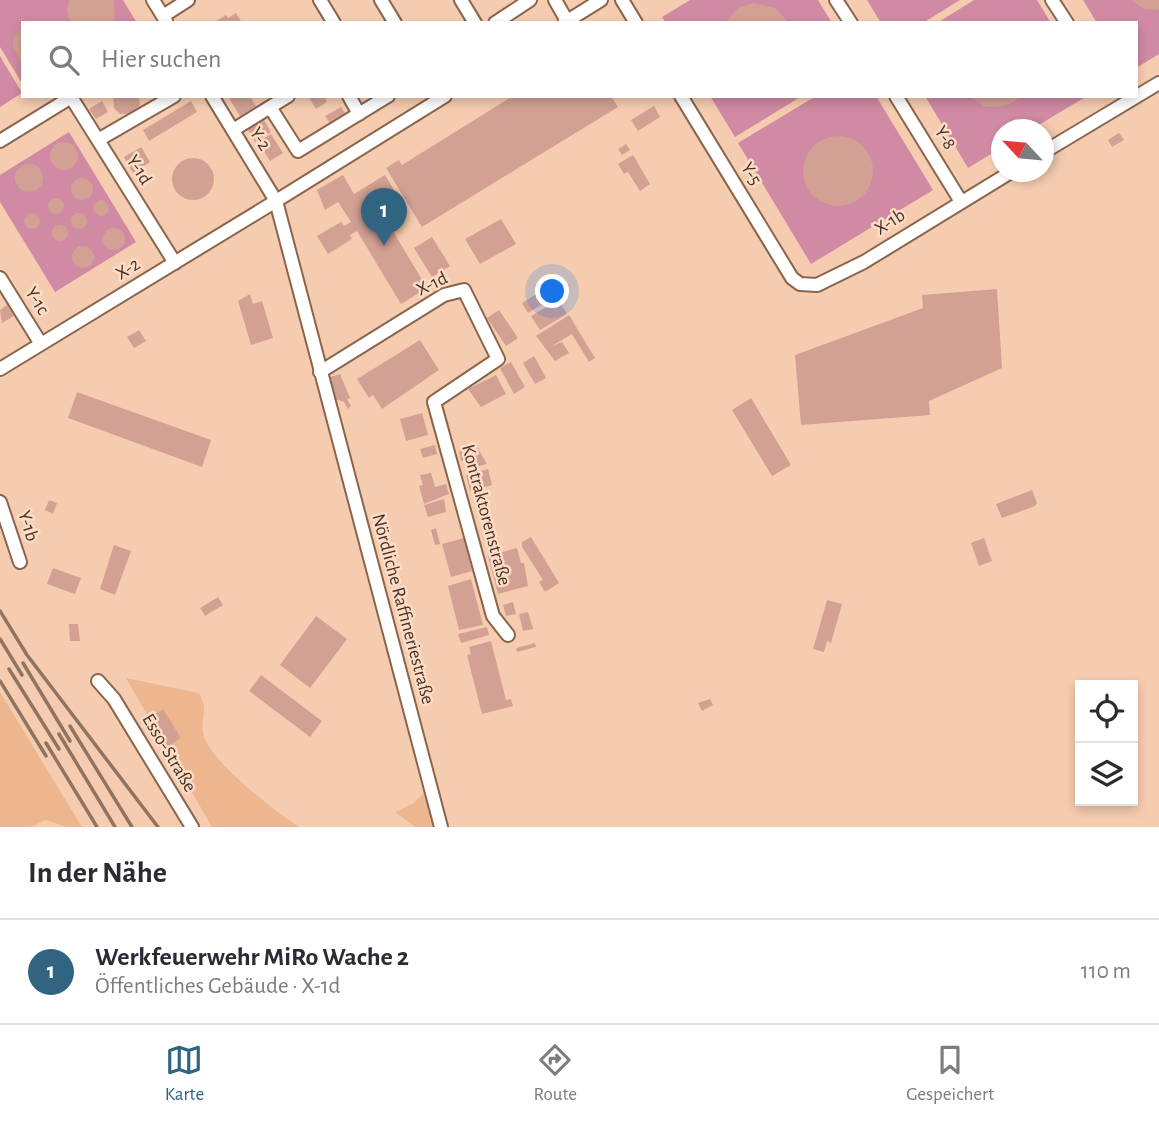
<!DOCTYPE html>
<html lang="de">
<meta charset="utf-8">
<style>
body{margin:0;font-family:"Alegreya Sans",sans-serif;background:#f2f2f3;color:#2b2b33}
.controls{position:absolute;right:21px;bottom:21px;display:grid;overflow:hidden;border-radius:0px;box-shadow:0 4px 10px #0003}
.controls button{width:63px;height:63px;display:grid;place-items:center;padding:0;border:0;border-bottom:2px solid #e1e1e2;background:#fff;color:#2b2b33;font:35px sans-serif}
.compass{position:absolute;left:991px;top:119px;width:63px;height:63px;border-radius:50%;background:#fff;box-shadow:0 4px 10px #0003;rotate:296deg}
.you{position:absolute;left:553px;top:292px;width:24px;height:24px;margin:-18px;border:5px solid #fff;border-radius:50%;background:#1a73e8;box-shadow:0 0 0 10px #1a73e833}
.badge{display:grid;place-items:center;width:46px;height:46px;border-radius:50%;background:#316481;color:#fff;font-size:23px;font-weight:700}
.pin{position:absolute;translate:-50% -58px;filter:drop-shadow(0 2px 4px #0008)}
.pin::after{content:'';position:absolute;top:37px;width:24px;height:21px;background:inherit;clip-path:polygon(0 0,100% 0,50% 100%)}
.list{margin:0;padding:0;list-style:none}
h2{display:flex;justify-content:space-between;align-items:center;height:91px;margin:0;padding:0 28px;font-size:30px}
h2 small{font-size:23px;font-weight:400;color:#7c7c81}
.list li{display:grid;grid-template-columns:46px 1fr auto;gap:21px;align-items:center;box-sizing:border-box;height:105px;padding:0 28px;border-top:2px solid #e1e1e2}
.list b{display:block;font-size:26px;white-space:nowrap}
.list p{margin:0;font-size:23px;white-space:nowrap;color:#7c7c81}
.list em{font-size:23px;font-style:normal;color:#7c7c81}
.icon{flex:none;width:38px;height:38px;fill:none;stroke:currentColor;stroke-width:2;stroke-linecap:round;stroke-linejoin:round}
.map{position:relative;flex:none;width:1159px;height:827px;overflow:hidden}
.search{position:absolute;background:#fff;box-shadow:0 4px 10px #0003;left:21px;right:21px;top:21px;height:77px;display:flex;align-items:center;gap:18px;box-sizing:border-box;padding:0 24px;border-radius:0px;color:#7c7c81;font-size:26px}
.sheet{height:196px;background:#fff}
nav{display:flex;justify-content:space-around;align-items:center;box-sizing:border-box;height:98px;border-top:2px solid #e1e1e2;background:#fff;font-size:19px;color:#7c7c81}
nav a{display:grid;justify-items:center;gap:4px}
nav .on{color:#316481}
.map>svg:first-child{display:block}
.green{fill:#eeb68f}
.water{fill:#d08aa4}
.building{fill:#d2a194}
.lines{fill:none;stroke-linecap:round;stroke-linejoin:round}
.minor-casing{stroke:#8a654c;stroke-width:16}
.minor{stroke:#fff;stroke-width:12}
.rail{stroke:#907462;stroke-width:3.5}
.labels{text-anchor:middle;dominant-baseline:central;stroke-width:5;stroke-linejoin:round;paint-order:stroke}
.street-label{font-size:19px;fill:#433328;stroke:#fddbc4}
</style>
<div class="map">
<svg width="1159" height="827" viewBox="0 0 1159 827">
<rect width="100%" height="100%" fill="#f6ccb0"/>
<path class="green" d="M126,678L199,693C211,713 197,721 205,739C218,768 273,809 299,827H212Z
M0,692L82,827H66L46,820L31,827H0Z
M425,791L434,827H415L395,812L414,803Z"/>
<path class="water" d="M0,0H123L137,23H23V85L0,47Z
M690,0H818L832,23H666L662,17Z
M867,0H960L923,23H881Z
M974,0H1037L1051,23H937Z
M1083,0H1159V54L1136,68V23H1097Z
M0,56L22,93L0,107Z
M710,96H802L735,137Z
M816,96H876L933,190L811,264L738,143Z
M925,96H1087L1032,129L1002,130L1001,148L968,168Z
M69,132L136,242L55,292L0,202V175Z"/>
<path class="building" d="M69,0H114L115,21L70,23L67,11Z
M1131,0H1159V10L1144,9Z
M754,3L775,8L789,23H725L738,8Z
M236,13L242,23H213L226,15L228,18Z
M23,26V66L13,46L14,37Z
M113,96H139L140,105L132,114H120L114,108Z
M228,96H250L271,132L255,142Z
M308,96H324L327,102L316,109Z
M513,96H611L618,107L422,227L386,168L399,160L402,165Z
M970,96H1022L1010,104L995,107L984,106Z
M102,101L108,112L96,119L89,109Z
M191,101L197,112L149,141L143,130Z
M654,106L660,117L638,131L631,120Z
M341,107L347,116L331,125L325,116Z
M1119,133L1124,140L1112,147L1108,140Z
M271,134L283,153L270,161L258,142Z
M803 171a35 35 0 1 1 70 0a35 35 0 1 1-70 0Z
M50 156a14 14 0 1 1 28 0a14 14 0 1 1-28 0Z
M626,144L630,150L622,155L618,149Z
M141,147L150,162L133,173L124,157Z
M633,155L650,184L640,191L628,172L624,174L618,164Z
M172 179a21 21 0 1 1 42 0a21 21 0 1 1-42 0Z
M15 178a14 14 0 1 1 28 0a14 14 0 1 1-28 0Z
M343,175L354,194L385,175L397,195L378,206L427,288L401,304L357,231L350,235L352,239L328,254L317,236L341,222L344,226L351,222L338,202L325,210L317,190Z
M71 189a11 11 0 1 1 22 0a11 11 0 1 1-22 0Z
M48 206a8 8 0 1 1 16 0a8 8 0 1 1-16 0Z
M93 208a8 8 0 1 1 16 0a8 8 0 1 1-16 0Z
M71 221a8 8 0 1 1 16 0a8 8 0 1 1-16 0Z
M24 221a8 8 0 1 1 16 0a8 8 0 1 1-16 0Z
M501,219L516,244L480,264L465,239Z
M52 233a8 8 0 1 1 16 0a8 8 0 1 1-16 0Z
M103 239a11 11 0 1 1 22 0a11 11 0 1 1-22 0Z
M432,237L450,266L432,277L414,248Z
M72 257a11 11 0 1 1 22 0a11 11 0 1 1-22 0Z
M997,289L1002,368L929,401L930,415L801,425L795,355L923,308L922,295Z
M543,290L549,300L528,313L522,303Z
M250,294L253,304L262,301L273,338L251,345L238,301Z
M559,300L567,314L540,330L531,316Z
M7,305L14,316L2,323L0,310Z
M499,310L518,338L506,346L487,318Z
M569,315L595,358L589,362L572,334L552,346L562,342L569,353L555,361L536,336Z
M139,330L146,341L134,348L127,337Z
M420,340L439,370L382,409L373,395L369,398L357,379Z
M534,356L546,378L535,384L523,363Z
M511,362L525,387L514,394L500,368Z
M340,374L350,398L347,399L351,406L348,409L344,402L333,398L330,383V377Z
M496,375L506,394L481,407L468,389Z
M77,392L211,440L202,467L68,418Z
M751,398L791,465L772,476L732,410Z
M422,413L428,435L406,441L400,419Z
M435,445L437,454L423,458L420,449Z
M477,447L487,464L475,467L473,458L461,461L459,451Z
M488,469L492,485L470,491L466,475Z
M431,473L435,487L446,484L449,494L424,504L419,486L423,485L420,475Z
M1032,490L1037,503L1035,506L1002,518L996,504Z
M444,499L446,512L428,517L424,505Z
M49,500L57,503L53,514L45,510Z
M436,528L440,544L435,545L431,530Z
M531,537L559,583L545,592L539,582L543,580L522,547V542Z
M464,538L472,571L451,577L442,544Z
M984,538L992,561L979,566L971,543Z
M114,545L131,551L115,595L100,589Z
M517,548L521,563H524L528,586L498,594L488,556Z
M53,568L81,578L75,594L47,584Z
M471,579L483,625L459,630L448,586Z
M218,597L223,605L205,616L200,608Z
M827,600L842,604L831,643L827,641L824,652L813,649Z
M513,602L516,614L506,616L503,605Z
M528,612L533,629L523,631L519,614Z
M316,616L347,639L310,688L280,665Z
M69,624H78L80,641H70Z
M487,627L489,635L461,643L458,634Z
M491,641L506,700L511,699L513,706L482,714L467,655L471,654L469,647Z
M535,643L536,647L517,652L516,648Z
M261,675L322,721L310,737L249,691Z
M710,699L713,705L702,711L698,703Z
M163,709L181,738L167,747L149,718Z"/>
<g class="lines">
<defs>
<path id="minor" d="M153,0L166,21
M320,0L334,23
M381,0L395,23
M461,0L475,23
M555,0L567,21
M622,0L636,23
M836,0L851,23
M1052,0L1067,23
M163,16L188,0
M495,23L530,0
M564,23L601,0
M212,96L276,201L445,96
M349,96L359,114
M681,96L792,278L800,284L817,285L864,262L1011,172
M896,96L960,200
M71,97L175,263
M270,107L298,151L388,96
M233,130L288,96
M98,140L174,96
M0,141L73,96
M1044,152L1159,83
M0,278L41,344
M0,369L276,201L441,827
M320,372L444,295L464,290L498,359L434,402L493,616L508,635
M0,502L20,562
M98,681L114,699L192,827"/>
</defs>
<use href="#minor" class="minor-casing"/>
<use href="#minor" class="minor"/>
<path class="rail" d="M0,611L27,655L158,827
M0,639L22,675
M23,663L70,741
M9,669L59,749
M0,681L46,756
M70,726L132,827
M59,734L115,827
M46,743L97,827"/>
</g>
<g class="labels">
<g class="street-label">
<text transform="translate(945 138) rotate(58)">Y-8</text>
<text transform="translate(260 139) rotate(58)">Y-2</text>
<text transform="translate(139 170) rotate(58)">Y-1d</text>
<text transform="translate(751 174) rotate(59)">Y-5</text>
<text transform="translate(890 222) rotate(-33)">X-1b</text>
<text transform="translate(128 269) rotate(-32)">X-2</text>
<text transform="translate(432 284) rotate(-26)">X-1d</text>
<text transform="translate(37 301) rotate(58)">Y-1c</text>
<text transform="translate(486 515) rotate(75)">Kontraktorenstraße</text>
<text transform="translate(28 526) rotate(72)">Y-1b</text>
<text transform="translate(403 609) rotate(75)">Nördliche Raffineriestraße</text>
<text transform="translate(169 753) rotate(59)">Esso-Straße</text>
</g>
</g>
</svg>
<div class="controls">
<button><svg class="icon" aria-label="locate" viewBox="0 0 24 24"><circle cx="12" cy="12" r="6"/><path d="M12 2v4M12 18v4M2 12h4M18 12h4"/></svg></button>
<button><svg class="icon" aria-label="layers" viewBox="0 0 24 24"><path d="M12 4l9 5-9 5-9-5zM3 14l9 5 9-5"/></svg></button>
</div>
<svg class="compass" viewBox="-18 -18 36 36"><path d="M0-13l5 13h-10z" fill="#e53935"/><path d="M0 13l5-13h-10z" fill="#7c7c81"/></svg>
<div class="you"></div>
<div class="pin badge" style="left:384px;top:246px">1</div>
<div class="search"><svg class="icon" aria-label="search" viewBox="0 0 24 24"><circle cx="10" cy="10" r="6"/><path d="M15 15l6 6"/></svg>Hier suchen</div>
</div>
<section class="sheet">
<h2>In der Nähe<small></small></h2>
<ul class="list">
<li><span class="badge">1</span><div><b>Werkfeuerwehr MiRo Wache 2</b><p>Öffentliches Gebäude · X-1d</p></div><em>110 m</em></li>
</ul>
</section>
<nav>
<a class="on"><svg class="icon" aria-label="map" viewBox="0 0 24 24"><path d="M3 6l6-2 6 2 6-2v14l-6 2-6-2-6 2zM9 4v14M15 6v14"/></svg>Karte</a>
<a><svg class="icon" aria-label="directions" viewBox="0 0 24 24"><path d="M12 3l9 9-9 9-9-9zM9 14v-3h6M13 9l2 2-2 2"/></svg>Route</a>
<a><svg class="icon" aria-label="saved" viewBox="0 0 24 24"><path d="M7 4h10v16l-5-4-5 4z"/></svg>Gespeichert</a>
</nav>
